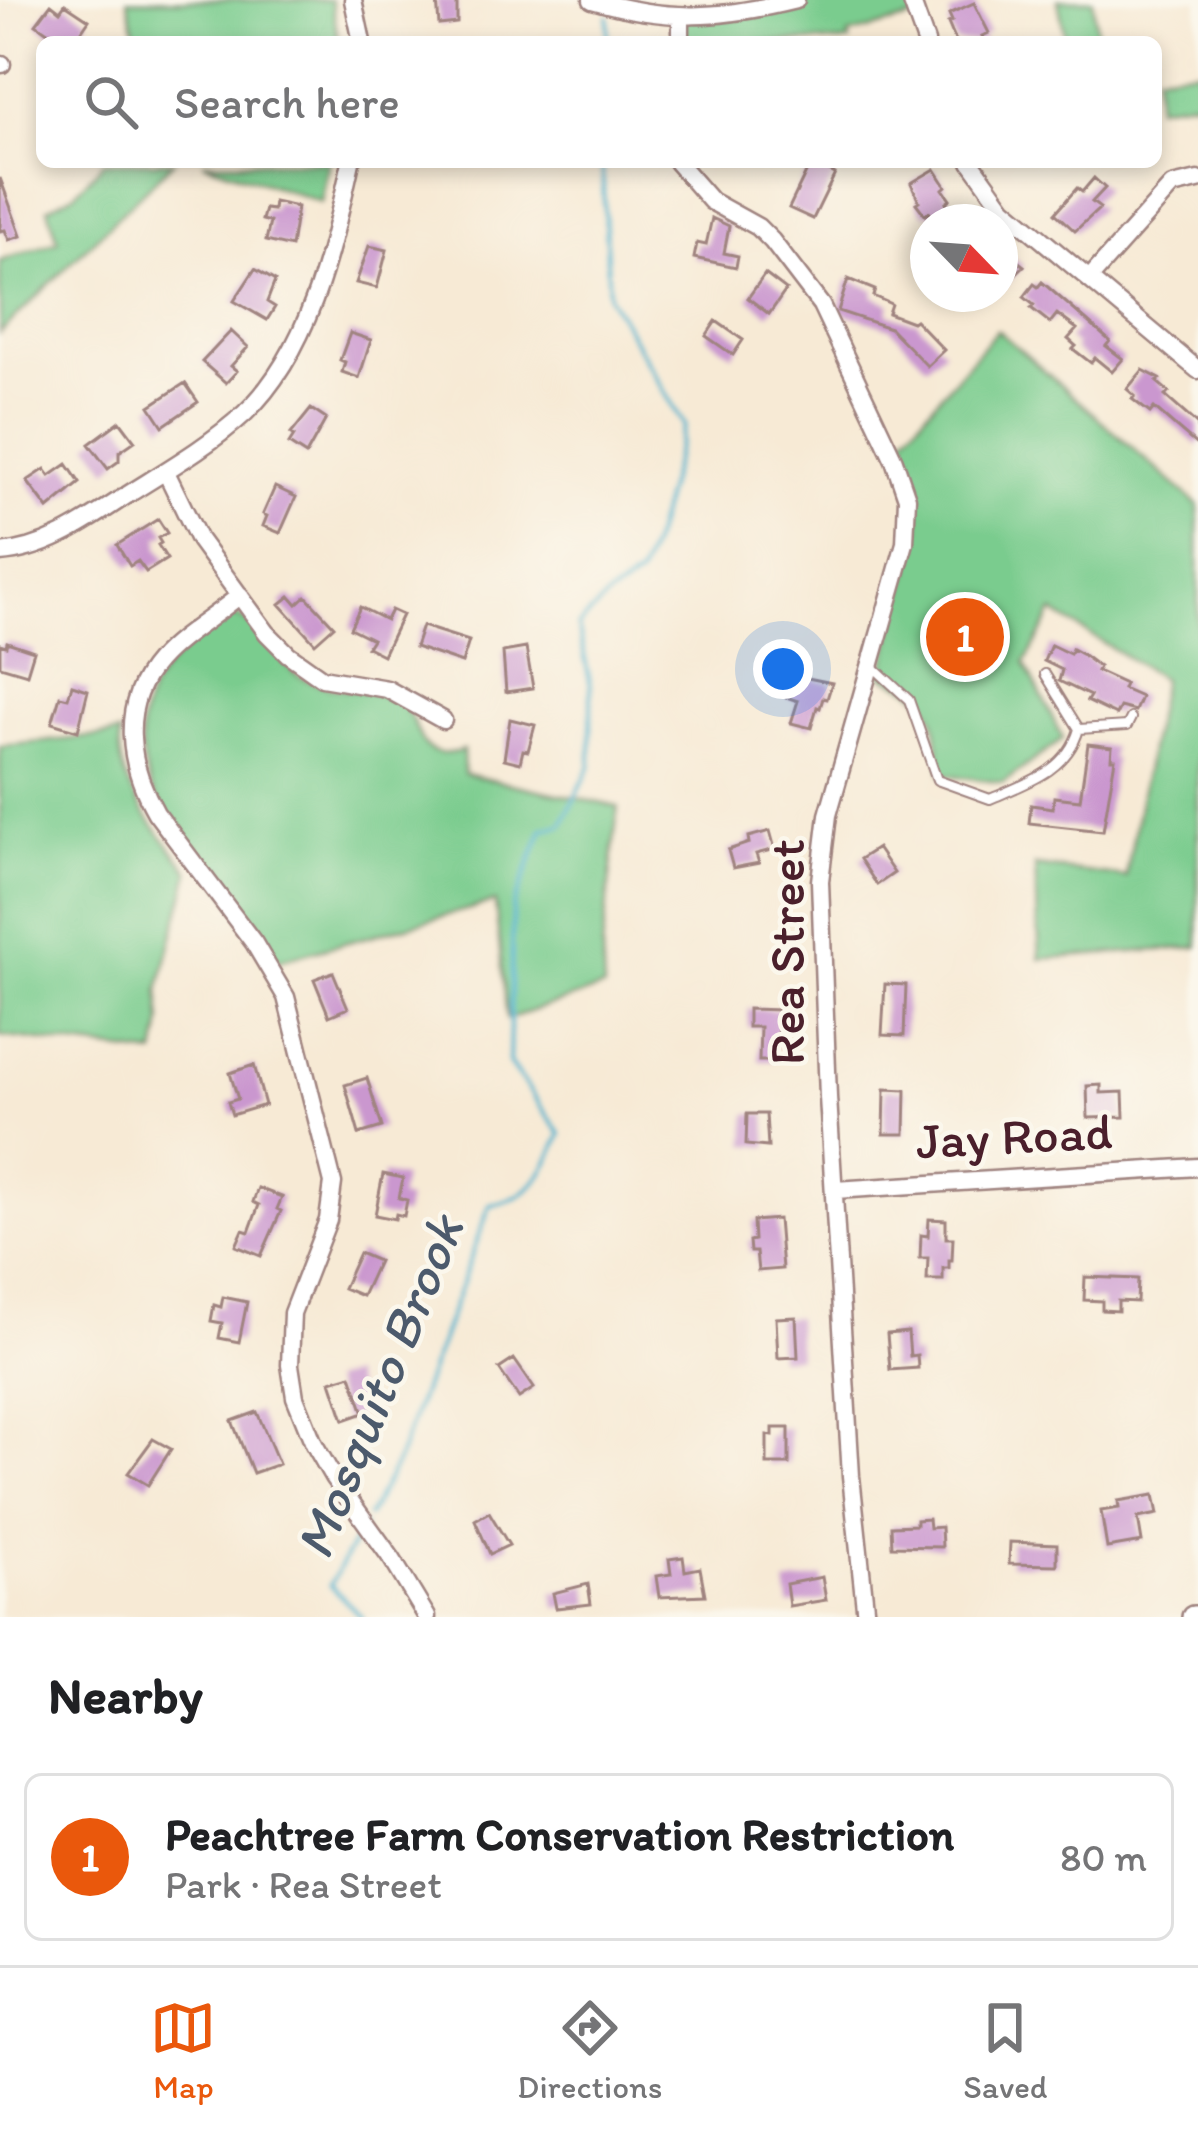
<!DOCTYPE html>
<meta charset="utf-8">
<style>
body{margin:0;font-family:Itim,sans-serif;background:#f2f2f2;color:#202124}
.compass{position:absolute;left:910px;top:204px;width:108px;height:108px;border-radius:50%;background:#fff;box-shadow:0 6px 18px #0003;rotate:115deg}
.you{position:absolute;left:783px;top:669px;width:42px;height:42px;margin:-30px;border:9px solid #fff;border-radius:50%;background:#1a73e8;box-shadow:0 0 0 18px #1a73e833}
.badge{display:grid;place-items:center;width:78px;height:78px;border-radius:50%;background:#ea580c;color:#fff;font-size:39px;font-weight:700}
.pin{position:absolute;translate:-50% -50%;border:6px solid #fff;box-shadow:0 3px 12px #0006}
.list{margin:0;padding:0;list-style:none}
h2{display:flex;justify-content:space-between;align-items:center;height:156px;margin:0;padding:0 48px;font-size:51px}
h2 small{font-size:39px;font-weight:400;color:#757577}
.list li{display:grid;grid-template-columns:78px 1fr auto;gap:36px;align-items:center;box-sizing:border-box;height:168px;margin:0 24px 24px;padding:0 24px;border:3px solid #e0e0e0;border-radius:18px}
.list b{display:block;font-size:45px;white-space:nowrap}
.list p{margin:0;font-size:39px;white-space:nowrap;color:#757577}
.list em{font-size:39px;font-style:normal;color:#757577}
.icon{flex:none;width:66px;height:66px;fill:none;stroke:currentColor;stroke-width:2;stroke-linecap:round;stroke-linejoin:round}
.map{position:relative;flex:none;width:1198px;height:1617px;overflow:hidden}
.search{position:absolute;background:#fff;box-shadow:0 6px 18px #0003;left:36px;right:36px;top:36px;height:132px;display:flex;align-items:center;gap:30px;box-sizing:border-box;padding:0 42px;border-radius:18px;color:#757577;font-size:45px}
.sheet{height:348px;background:#fff}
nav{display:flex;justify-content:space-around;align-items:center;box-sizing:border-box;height:168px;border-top:3px solid #e0e0e0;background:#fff;font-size:33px;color:#757577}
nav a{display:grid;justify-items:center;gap:6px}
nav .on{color:#ea580c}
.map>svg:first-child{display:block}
.green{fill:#7acc8e;stroke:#62765c;stroke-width:3}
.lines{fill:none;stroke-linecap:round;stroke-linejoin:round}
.stream{stroke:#50b3ce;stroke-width:4.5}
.building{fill:#ca97cf}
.lane-casing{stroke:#a08480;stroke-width:12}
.street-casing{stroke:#a08480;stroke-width:21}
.secondary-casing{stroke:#a08480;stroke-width:26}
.lane{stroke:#fff;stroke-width:8}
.street{stroke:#fff;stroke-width:16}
.secondary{stroke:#fff;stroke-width:21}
.labels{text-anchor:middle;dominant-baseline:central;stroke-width:9;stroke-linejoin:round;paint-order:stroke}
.street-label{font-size:51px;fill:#4a1f2b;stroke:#fbf7ec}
.water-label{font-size:54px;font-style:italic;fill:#4c5a6c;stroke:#fbf7ec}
</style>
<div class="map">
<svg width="1198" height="1617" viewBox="0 0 1198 1617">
<rect width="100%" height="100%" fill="#fbf7ec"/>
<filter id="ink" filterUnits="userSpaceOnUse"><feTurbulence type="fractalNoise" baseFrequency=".00833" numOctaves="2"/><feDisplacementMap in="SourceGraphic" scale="24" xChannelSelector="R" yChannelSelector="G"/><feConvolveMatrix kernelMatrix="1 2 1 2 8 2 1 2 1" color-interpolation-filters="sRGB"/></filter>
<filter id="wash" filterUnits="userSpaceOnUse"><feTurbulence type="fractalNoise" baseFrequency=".004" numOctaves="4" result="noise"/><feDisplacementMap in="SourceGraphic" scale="48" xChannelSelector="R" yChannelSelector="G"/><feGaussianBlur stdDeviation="2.7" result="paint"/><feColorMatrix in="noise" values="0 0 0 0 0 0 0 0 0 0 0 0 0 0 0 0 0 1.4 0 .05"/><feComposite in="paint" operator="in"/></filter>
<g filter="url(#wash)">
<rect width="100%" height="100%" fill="#f7ead5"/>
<path class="green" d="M127,0H331L339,42H138Z
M796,0H911L917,17L849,35L850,42H681V18Z
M1058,0H1093L1098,42H1066Z
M1198,69V100L1156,106V74Z
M104,162H173L0,333V261L58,241L48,208L74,194Z
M203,162H329L321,202Z
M997,330L1198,505V947L1040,959L1035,866L1126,877L1162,679L1053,612L1025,663L1063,739L1003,783L942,774C933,713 942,701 882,675L919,529L917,487L900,442Z
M235,616C261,621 274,659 296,674C331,696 368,685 396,701C425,718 410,767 463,750L464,774L618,807L602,948L604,988L507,1019L495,902L278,961C254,929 230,896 206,864C191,844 173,825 160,804C131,756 134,698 174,659C191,642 213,625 235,616Z
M120,734C115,789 160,832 190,872L159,990L162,1022L156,1055L0,1036V746Z"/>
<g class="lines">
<path class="stream" d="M608,17V42
M368,1516L396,1464L490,1205C533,1199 545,1171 561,1134L509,1063L513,907L543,829L562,825L591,765V686L578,626L610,595L639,576L654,537L684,425L609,297L602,162
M362,1617L330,1585L363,1526"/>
</g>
<g id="blocks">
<path class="building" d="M437,0H457V23L439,25Z
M974,3L989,33L982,36L985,42H956L948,23L952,21L949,14Z
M51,4L60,11L65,4L89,20L74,42H62L36,24Z
M811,162L835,174L813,219L789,208Z
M935,169L946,186L943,189L950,199L946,202L956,218L950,222H937L929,212L925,215L916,203L919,201L911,183Z
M0,178L21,236L9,240L5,230L0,231Z
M1094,178L1105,188L1092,202L1100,208L1075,231L1055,213L1077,188L1082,192Z
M274,202L297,207L291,247L266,241L270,222L262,220L265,209L273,210Z
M712,218L729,226L724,253L738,256L736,267L694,258L697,243L706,245Z
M369,246L387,250L377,288L356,283Z
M1000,248L1024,266L1000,289Z
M255,269L275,281L267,302L275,307L267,320L234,301Z
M765,274L786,290L769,314L748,298Z
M848,279L875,290L873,296L891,304L888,313L912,322L915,320L944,350L927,366L890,328L838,311Z
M1042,282L1110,341L1106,346L1123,359L1112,372L1095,358L1091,363L1073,349L1076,346L1068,339L1077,329L1057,314L1050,323L1031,308L1034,305L1024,297L1034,284L1038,287Z
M716,321L743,340L733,355L706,336Z
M231,331L248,347L231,366L237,371L226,383L202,362Z
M350,333L371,340L359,378L342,372L345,362L340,360Z
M1143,370L1160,379L1157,382L1169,392L1165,396L1198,425V446L1154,408L1150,413L1132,399L1135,396L1127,389Z
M185,383L198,402L163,426L150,406Z
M311,409L326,419L306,455L289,444L294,436L291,434Z
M120,421L135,441L119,452V461L108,469L89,444Z
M67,464L80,483L48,509L27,481L45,469L50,476Z
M275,487L296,497L280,533L263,526L267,516L263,514Z
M158,519L167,533L158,538L161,543L158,545L167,559L146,572L138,561L130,566L117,545Z
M290,596L297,604L306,596L334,626L315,643L280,604Z
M360,607L386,620L391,610L402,615L383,655L367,647L372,639L350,628Z
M422,626L469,641L462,663L415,647Z
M7,642L34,651L27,674L0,666V644L6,646Z
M1051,645L1070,654L1072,649L1083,655L1099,667L1097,671L1125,684L1123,689L1141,697L1135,711L1120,707L1116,715L1087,701L1090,696L1059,681L1062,670L1044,661Z
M526,648L533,688L506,692L503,652Z
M793,675L832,683L827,699L823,698L820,708L817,707L811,728L791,723L798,701L786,697Z
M72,685L88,690L78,731L52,723L60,696L68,698Z
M510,719L535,725L528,751L523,750L520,763L504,759Z
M1088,744L1112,747L1111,759H1115L1103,831L1029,823L1031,805L1053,808L1054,797L1080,800Z
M770,831L775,849L756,854L759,863L733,868L728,850L749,843L748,837Z
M877,848L894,873L877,885L860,859Z
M333,972L348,1008L329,1016L314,979Z
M885,984L906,985L904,1036L882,1035Z
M748,1009L781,1010L773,1061H759L760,1027H748Z
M254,1065L265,1105L232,1115L228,1102L238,1099L230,1073Z
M367,1078L382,1127L359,1134L345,1085Z
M1101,1085V1093L1123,1092L1124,1117L1088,1118L1087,1086Z
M885,1089L906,1090L905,1134H884Z
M747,1114H766L768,1147L746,1145Z
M383,1174L403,1178L399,1198L407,1200L404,1216L396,1214L395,1219L375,1215Z
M258,1188L282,1197L277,1209L281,1211L261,1256L236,1246L243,1230L249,1232L259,1205L253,1202Z
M778,1219L782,1269L758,1271L756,1252H750L749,1241L754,1240L753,1221Z
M929,1219L946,1220V1238H953L952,1260H949V1268H943V1280H927L928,1258H920L921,1235L928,1236Z
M359,1253L378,1261L362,1296L343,1288Z
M1085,1277L1138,1279L1137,1302L1118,1301V1311L1102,1310V1301L1084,1300Z
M223,1297L247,1302L239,1342L219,1338L222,1323L211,1321L214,1305L221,1307Z
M796,1317L798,1357L778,1358L776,1318Z
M908,1332L910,1356L917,1355L918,1368L890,1370L887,1334Z
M514,1359L534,1388L519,1398L499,1369Z
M351,1375L364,1413L344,1420L331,1381Z
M257,1412L279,1464L253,1473L232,1421Z
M773,1428H789V1464H767V1435L773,1436Z
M153,1439L171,1449L148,1485L128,1473Z
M1154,1495L1158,1514L1138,1518L1142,1542L1107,1548L1101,1511L1119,1508L1118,1501Z
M489,1512L509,1545L490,1554L475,1520Z
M928,1519L929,1528L941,1527L942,1547L892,1546L891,1526L916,1525V1520Z
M1010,1542L1057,1544V1565L1009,1564Z
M683,1557L685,1571L700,1568L705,1595L659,1597L656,1576L671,1574L669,1559Z
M822,1577L826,1600L789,1606L786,1584Z
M588,1584L591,1604L556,1608L553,1593Z"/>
</g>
</g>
<g filter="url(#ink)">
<use href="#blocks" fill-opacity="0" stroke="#a08480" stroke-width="3"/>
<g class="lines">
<defs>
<path id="lane" d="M870,664L909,700L937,780L990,799C1027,783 1067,771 1079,729L1045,674
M1079,729L1127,726L1131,718"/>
<path id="street" d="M353,0L362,42
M592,0C669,22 719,19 796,0
M911,0L926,42
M681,18V42
M0,64H2
M677,162L711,201L758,227L772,241L821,305L894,460L907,498L905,543L828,815L820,881L828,1097L851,1476L866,1617
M971,162L1004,208L1198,370
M1089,279L1172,186L1198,180
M166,472L199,540L267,633L288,654L322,678L387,689L443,720
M0,553C46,550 86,522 124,497C165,471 209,446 245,413C311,350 332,247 351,162
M240,595C214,617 180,636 158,661C118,706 129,766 156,813L254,943L286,997L333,1183L328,1220L292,1313L290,1365L295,1397L314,1444L333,1477L392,1559L427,1617
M835,1190L1198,1167"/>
<path id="secondary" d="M1193,1617H1198"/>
</defs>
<use href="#lane" class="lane-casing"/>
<use href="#street" class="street-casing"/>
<use href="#secondary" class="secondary-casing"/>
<use href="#lane" class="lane"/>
<use href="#street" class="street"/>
<use href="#secondary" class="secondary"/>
</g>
</g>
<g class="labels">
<g class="street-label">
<text transform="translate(786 952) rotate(-90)">Rea Street</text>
<text transform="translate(1014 1136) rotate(-3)">Jay Road</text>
</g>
<g class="water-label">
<text transform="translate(379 1387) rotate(-68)">Mosquito Brook</text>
</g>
</g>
</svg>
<svg class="compass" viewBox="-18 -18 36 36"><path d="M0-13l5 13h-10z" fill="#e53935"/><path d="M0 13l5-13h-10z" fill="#757577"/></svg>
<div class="you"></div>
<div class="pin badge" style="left:965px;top:637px">1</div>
<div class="search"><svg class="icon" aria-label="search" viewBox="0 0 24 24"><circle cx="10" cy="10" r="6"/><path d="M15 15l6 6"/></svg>Search here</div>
</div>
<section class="sheet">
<h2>Nearby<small></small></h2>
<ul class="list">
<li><span class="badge">1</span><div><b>Peachtree Farm Conservation Restriction</b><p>Park · Rea Street</p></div><em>80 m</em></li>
</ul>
</section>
<nav>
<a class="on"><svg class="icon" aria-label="map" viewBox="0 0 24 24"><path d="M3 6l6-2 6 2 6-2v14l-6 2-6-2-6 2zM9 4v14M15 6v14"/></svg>Map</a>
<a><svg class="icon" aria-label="directions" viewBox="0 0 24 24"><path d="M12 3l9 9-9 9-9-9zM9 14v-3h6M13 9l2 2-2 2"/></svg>Directions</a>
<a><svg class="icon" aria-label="saved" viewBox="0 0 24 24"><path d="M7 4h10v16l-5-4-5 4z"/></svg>Saved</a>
</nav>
